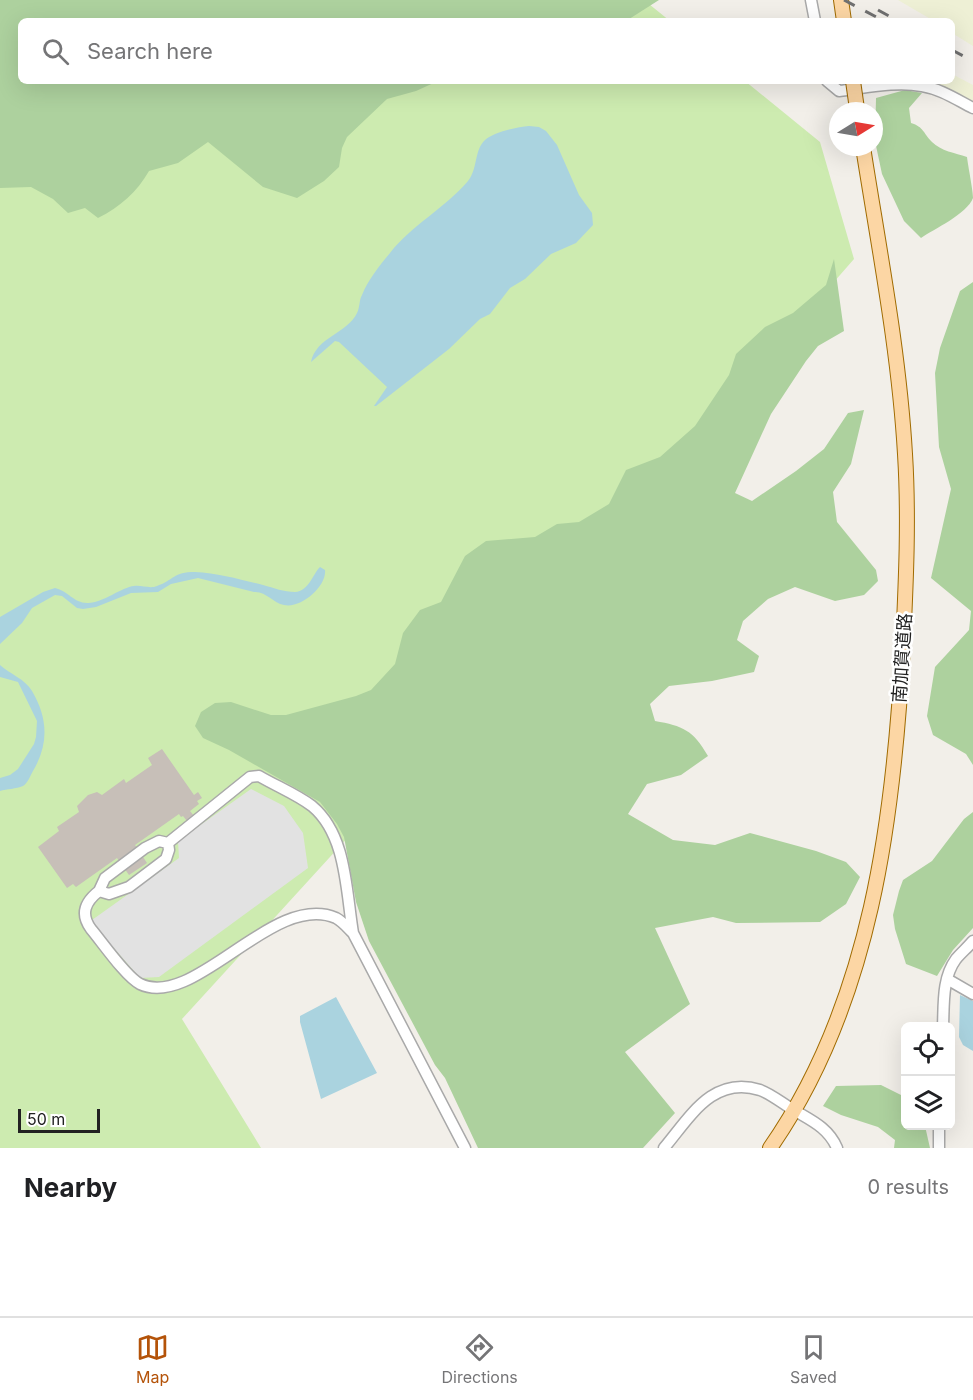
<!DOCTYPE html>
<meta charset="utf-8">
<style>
body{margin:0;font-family:Inter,"Noto Sans JP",sans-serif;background:#f6f6f6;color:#202124}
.controls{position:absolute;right:18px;bottom:18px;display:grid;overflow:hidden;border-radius:9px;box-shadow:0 6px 24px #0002}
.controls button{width:54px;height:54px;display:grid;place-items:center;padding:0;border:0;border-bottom:2px solid #e0e0e0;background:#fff;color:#202124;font:30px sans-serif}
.compass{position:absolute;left:829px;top:102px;width:54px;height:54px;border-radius:50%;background:#fff;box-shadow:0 6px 24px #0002;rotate:79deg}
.scale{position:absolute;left:18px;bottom:15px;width:82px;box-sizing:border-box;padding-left:6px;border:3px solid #222;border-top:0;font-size:16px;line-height:21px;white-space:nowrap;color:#222;-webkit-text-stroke:4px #fff;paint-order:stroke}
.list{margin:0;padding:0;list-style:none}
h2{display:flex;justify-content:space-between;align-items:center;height:78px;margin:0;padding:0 24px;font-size:26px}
h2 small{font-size:20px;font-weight:400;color:#757577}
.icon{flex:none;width:33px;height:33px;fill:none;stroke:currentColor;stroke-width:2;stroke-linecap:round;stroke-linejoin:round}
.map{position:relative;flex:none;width:973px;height:1148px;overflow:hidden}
.search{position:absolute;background:#fff;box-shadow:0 6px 24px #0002;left:18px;right:18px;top:18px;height:66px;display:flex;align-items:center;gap:15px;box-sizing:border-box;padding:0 21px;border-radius:9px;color:#757577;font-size:22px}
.sheet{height:168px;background:#fff}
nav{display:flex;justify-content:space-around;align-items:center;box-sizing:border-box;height:84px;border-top:2px solid #e0e0e0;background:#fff;font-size:16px;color:#757577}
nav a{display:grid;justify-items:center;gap:3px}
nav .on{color:#b45309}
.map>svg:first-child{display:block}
.farmland{fill:#eef0d5}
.grass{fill:#cdebb0}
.forest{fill:#add19e}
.parking{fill:#e2e2e2}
.water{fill:#aad3df}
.building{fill:#c7bfb8}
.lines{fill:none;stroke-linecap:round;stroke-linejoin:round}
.minor-casing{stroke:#a9a9a9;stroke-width:13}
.major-casing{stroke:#a06b00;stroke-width:16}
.minor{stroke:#fff;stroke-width:10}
.major{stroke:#fcd6a4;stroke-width:14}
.rail{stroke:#707070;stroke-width:3;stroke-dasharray:12 12;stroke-linecap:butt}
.major-bridge-casing{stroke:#a06b00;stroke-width:16;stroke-linecap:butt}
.major-bridge{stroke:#fcd6a4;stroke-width:14}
.labels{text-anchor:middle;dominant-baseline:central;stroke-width:5;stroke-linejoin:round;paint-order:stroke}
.street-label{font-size:18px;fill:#222;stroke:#fff}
</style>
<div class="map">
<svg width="973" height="1148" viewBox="0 0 973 1148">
<rect width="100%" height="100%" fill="#f2efe9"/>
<path class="farmland" d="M898,0H973V46L952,33V21H934Z
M952,74L973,85V102L953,91L927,81H952Z"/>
<path class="grass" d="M0,0H644L670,21H21V81H745L820,142L854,259L361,823L182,1019L261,1148H0Z"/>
<path class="forest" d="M0,0H659L626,21H21V81H438L416,91L387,99L347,137L342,148L339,167L324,181L297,198L263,187L208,142L178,163L149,171C137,192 120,207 98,218L85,208L68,213L53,199L31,187L0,188Z
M905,90L922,93L909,108L911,123C924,127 923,133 932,142C941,151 955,153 967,157C968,166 973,190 973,198C967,214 934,229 921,238L904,221L882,174L875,141L876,98Z
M834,259L844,331L818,346L806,361L771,414L735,493L752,501L796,471L824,449L848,413L864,410L851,464L833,492L837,522L876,570L878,581L864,595L835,601L795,587L768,599L743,621L737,640L759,656L754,672L712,681L669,686L650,704L655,721C683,726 693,730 708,756L681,775L647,784L628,814L673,840L715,845L750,833L816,851L846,862L860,877L846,904L820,922L736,923L713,917L655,928L690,1004L625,1052L675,1113L643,1148H478L445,1078L435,1065L369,941L356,902L344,837L337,824L320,802L229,750L203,738L195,726L201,712L215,703L231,702L271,715H286L356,696L371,690L395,664L403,633L420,610L441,602L465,556L486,541L535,537L557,524L579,522L609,504L626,470L660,457L695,426L729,375L736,354L765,327L793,313L826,285Z
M973,282V765L966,754L933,735L927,716L935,667L969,630L971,611L931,578L951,489L939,447L935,373L940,348L960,291Z
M973,812V928L953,950L937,976L906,964L895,929L893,915L899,891L903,880L932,861L964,819Z
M881,1085L905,1097L906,1126H925L930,1148H894L895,1140L878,1127L841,1115L823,1106L836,1086Z"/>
<path class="parking" d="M251,789L284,806L303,833L308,868L159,977L140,978L92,923V920L179,858L178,841Z"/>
<path class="water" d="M529,126L539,127L546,131L557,145L579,195L592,213L593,225L576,243L551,254L525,279L510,288L490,314L480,319L449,349L376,406H374L387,387L339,342L335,341L311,362C316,337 348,333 357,313C360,307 359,300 362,295C368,280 380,265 390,253C412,225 445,208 468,181C478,169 474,150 485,140C494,132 517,127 529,126Z
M320,567L325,570C327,586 301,609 284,605C273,603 266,591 254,592L198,578L171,584L158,592L131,593L96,607L83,609L77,608L62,596L55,595L32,608L22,623L0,644V617L43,592L55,588C68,591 74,603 87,603C101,604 122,587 134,586C142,585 150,589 157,586C174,580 173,572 195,572C218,573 242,580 263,585C274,588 284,592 295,592C309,591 312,575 320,567Z
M0,665C10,674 25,679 32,691C48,718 49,744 33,771C30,776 28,783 23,786C16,789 7,789 0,791V778L10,775L18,769L34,744L36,737L37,721L18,682L0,677Z
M960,995L973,1001V1051L963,1045L959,1037Z
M336,997L377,1073L321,1099L300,1022V1016Z"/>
<path class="building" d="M162,749L194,795L198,792L202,798L197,801L199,804L190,811L194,816L187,821L183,816L181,817L179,814L135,845L147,863L129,875L117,858L76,887L73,884L67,888L38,847L59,831L57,827L79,812L77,806L88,795L97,792L102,795L124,779L126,783L152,765L148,758Z"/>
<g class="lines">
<defs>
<path id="minor" d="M811,0L815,21
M827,81L839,91C866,88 895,81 922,86C941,89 957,100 973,108
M259,776C276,786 296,794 312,806C347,835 346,892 353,933C348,928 342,921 336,918C273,891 195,1010 140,984C126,977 102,942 91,929C80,914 85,902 99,891L109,894L129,887L166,859L169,850L168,843L250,777Z
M99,891L105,878L145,848L159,841L168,843
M353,933L465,1148
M947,979L973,994
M943,1026C944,1004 942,978 956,959C961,953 968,947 973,941
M664,1148C690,1117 713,1075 760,1090C771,1094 782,1103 792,1109C810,1120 828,1127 837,1148
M939,1148V1126"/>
<path id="major" d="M841,0L844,21
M770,1148C871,1003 894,818 903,645C906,581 909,518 905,454C899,351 879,249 863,147"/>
</defs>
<use href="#minor" class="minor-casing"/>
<use href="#major" class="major-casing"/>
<use href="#minor" class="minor"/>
<use href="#major" class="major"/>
<path class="rail" d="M844,0L884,21
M878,10L898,21
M952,50L973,61"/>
<defs>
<path id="major-bridge" d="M853,81L857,109"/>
</defs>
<use href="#major-bridge" class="major-bridge-casing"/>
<use href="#major-bridge" class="major-bridge"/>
</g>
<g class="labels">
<g class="street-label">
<text transform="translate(902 658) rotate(-86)">南加賀道路</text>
</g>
</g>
</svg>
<div class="controls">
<button><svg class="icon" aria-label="locate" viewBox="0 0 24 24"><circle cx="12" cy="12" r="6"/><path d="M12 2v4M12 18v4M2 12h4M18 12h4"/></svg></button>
<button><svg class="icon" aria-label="layers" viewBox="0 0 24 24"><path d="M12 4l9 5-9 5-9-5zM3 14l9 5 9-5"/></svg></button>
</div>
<svg class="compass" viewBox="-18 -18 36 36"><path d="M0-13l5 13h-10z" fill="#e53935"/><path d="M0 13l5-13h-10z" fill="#757577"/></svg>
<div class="scale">50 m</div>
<div class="search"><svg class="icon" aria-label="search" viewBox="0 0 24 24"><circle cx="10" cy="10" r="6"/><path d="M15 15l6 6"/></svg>Search here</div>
</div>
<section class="sheet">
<h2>Nearby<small>0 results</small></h2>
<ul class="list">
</ul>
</section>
<nav>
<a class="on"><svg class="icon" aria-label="map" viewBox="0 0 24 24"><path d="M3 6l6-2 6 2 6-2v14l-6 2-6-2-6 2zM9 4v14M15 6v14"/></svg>Map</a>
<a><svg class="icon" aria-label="directions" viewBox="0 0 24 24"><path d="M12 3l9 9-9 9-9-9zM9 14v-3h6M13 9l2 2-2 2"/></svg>Directions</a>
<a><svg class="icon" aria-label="saved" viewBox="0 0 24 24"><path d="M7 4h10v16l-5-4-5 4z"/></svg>Saved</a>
</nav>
